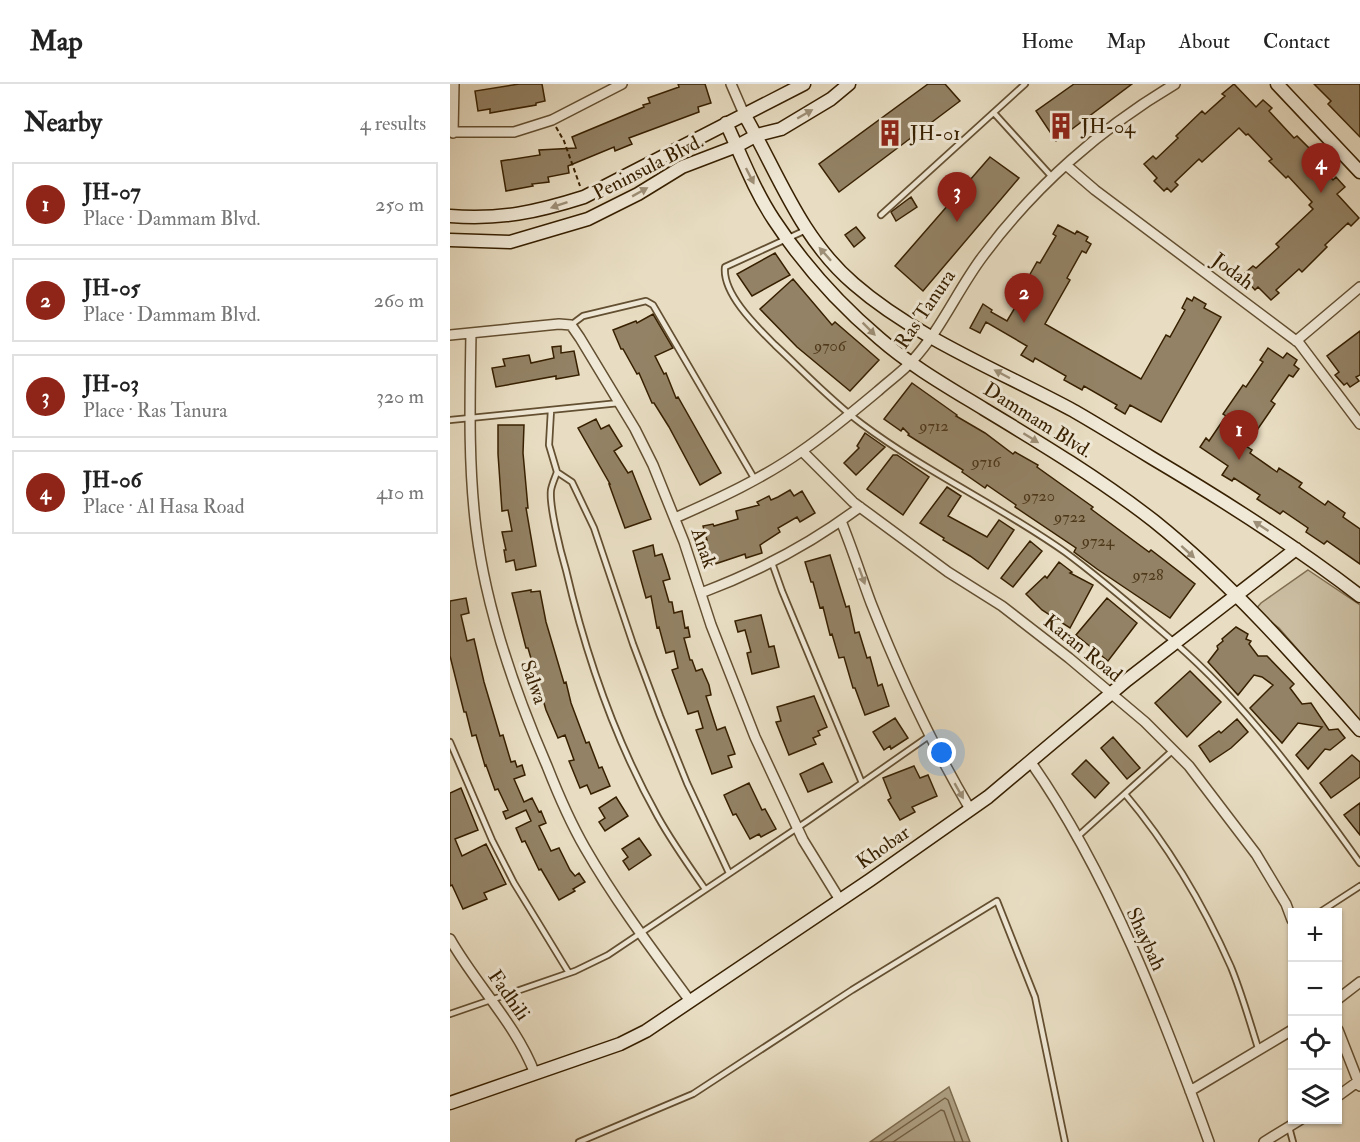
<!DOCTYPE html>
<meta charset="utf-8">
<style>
body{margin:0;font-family:"IM FELL Double Pica",serif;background:#f6f6f6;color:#222}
.controls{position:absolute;right:18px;bottom:18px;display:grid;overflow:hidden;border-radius:0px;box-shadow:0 2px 4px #0004}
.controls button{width:54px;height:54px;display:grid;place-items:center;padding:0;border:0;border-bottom:2px solid #e0e0e0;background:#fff;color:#222;font:30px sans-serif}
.you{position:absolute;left:492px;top:669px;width:21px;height:21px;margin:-15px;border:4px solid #fff;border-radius:50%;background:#1a73e8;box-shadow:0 0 0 9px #1a73e833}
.badge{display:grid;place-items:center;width:39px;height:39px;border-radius:50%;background:#8f2418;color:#fff;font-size:20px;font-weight:700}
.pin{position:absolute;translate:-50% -50px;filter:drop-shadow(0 2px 3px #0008)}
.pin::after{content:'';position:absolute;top:32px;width:21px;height:18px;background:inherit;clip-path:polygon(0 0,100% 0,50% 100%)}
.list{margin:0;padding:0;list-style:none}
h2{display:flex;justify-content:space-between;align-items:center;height:78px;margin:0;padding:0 24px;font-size:26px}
h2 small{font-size:20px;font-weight:400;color:#767676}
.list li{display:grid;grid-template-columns:39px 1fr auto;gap:18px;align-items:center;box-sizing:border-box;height:84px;margin:0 12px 12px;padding:0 12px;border:2px solid #e0e0e0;border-radius:0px}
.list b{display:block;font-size:22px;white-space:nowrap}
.list p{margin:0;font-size:20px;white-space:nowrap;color:#767676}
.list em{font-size:20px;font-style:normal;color:#767676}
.icon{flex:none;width:33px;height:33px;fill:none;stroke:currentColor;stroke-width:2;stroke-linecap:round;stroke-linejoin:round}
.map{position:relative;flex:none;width:910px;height:1058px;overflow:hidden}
header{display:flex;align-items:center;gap:36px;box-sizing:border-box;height:84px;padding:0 30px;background:#fff;border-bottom:2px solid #e0e0e0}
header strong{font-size:28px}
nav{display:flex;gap:33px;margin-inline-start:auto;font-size:21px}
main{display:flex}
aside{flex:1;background:#fff}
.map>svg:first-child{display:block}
.green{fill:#cabda1;stroke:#806e51;stroke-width:1.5}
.water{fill:#ac9d80;stroke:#7d6b4d;stroke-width:1.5}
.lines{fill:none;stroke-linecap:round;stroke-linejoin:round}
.shore{stroke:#725e40;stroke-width:1.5}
.building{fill:#938265;stroke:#372001;stroke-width:1.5}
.lane-casing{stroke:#634f31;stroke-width:8}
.street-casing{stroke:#634f31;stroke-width:12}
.secondary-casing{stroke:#372001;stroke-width:15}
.path{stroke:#372001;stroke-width:2;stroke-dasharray:4.5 3;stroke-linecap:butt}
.lane{stroke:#f0e9d7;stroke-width:4.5}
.street{stroke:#f0e9d7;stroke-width:9}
.secondary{stroke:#f0e9d7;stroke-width:12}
.oneway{fill:#9d8f77}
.labels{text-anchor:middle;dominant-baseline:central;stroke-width:6;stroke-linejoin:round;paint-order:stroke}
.number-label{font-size:16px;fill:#4e381a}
.poi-label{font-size:20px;fill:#372001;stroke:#f0e9d7;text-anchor:start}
.street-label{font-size:20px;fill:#372001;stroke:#f0e9d7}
</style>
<header>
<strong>Map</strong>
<nav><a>Home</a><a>Map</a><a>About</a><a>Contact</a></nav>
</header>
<main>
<aside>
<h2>Nearby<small>4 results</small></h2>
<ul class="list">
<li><span class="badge">1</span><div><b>JH-07</b><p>Place · Dammam Blvd.</p></div><em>250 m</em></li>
<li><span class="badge">2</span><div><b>JH-05</b><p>Place · Dammam Blvd.</p></div><em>260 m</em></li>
<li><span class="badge">3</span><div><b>JH-03</b><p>Place · Ras Tanura</p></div><em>320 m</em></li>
<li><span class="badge">4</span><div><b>JH-06</b><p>Place · Al Hasa Road</p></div><em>410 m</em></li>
</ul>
</aside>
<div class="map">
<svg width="910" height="1058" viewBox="0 0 910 1058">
<rect width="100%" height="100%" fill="#e8ddc2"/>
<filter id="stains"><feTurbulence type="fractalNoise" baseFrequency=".00333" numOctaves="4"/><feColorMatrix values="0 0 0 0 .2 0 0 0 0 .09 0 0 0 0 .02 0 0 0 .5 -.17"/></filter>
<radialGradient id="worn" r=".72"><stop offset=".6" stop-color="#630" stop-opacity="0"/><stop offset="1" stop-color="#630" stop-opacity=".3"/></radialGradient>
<path class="green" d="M858,486L910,521V637L829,544L805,526L811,519Z"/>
<path class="water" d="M499,1003L520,1058H420Z"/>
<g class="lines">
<path class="shore" d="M430,1058L495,1014L498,1016L513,1058
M443,1058L491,1026L494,1027L505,1058"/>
</g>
<path class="building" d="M69,0H92L95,17L86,19V21L40,29V25L28,27L25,7Z
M228,0H255L261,19L248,23L249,28L179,54L182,60L165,67L164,63L118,82L119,89L98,93L99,98L82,100L83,102L56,107L51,77L90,71L89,66L126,64L122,53L194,23L193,21L200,19L198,14L229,3Z
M478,0H495L510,17L389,108L369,80Z
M624,0H682L606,57L586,27Z
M784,0L806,23L813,16L822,24L819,27L844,54L847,52L862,67L858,70L883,96L886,93L895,103L887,110L909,134L901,142L898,139L875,161L877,163L852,188L849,185L826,206L829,209L821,216L808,203L805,206L796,196L799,193L795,189L803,182L806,184L829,163L826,160L863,125L859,121L862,118L838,92L836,94L819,77L822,75L798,50L796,51L789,44L752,78L749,75L725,98L728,101L721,108L717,104L714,107L704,97L707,94L694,80L703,72L706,75L728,54L726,52L752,27L755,30L775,12L772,10Z
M864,0H910V53L878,20L881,17Z
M540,73L569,94L473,207L445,182Z
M461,113L467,123L446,137L441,128Z
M608,141L625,150L627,147L638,153L636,157L641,160L636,169L632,167L617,194L620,196L595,240L691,295L716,251L720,253L735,226L732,224L737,214L742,217L744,213L756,220L754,224L771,233L711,338L680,321L675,330L665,324L667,321L634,302L632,306L614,296L616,292L585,274L583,278L571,271L577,262L536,238L530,249L520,244L533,220L542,226L541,228L557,237L573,210L570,208L579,192L587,178L590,179L606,152L603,150Z
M406,143L415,154L404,163L395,151Z
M325,169L340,191L302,212L287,190Z
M343,195L382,241L385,238L429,276L400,307L347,263L310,225Z
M203,230L223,264L205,272L214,290L216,289L226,314L228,313L271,389L250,401L219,343L204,319H202L189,289L187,290L173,265H171L163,246L186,237L187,239Z
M910,247V291L906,293L909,297L900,303L897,299L894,301L885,291L889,288L877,272Z
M111,262V269L124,267L129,291L106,295V292L46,303L42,284L55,282L53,275L79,271L81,279L104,274L102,263Z
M818,264L833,274L837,269L847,276L844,281L849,285L843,293L839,291L821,317L825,320L796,362L802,366L800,369L827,388L829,384L852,399L849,403L875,421L878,417L895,429L893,433L910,445V480L877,457L874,460L856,448L858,444L833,427L830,430L807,415L810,411L784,394L782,397L772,391L778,382L750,363L756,354L759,357L776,332L773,330L793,301L796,303L813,278L810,276Z
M462,299L507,331L506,332L535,349L563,370L565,368L588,381L587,383L643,423L641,425L699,468L701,466L745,500L720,534L647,485L624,468L626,464L565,423L566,421L537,401L535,404L512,388L513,386L458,351L459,350L453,344L451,347L434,335Z
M146,335L151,345L159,341L172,362L164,367L178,389L182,387L201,435L175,444L159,400H160L128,344Z
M48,341H74L73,369L78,424H76L86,482L66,486L64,476L56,478L54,466H56L52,448L62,447L58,426L52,427L48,370Z
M415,349L435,363L406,391L394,379L409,364L407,362Z
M443,371H447L479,393L453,431L417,405Z
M497,403L511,412L498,432L537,453L549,436L564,446L538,485L520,472L493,456L494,454L470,439Z
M340,406L344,412L352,407L365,429L350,438L347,433L328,444L330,448L310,461L312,469L296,474L295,470L262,481L254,456H257L253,442L263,440L264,442L288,435L286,427L309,421L307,418L319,412L321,416L328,413Z
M580,457L592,467L563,503L551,494Z
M203,461L205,472L212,470L217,485L220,495L213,497L219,518H222L224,529L232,527L235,544L238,543L240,553L234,554L240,576H242L246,587L252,585L259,601L261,611L256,612L267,646L275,643L285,670L278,672L282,683L262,690L246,646L253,644L248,627L238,630L222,586L228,584L224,567L216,569L209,543L207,544L201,512L196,514L183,467Z
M380,471L396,523L399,522L405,549L409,548L417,574L420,573L428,602L432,600L439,622L415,631L405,604H403L394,573L389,574L382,550L380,551L373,523L370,524L363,498H361L355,478Z
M609,478L622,488L620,489L643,501L620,544L592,526L576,510L595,492L597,494Z
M81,506V508L90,507L96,538L114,599L116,598L121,619L136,659L139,658L149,684L152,683L160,702L141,710L137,701L130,704L119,677L124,676L115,651L108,654L96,626L78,564H76L62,509Z
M16,514L19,529L11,531L17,557L24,555L34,598L50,652L53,651L61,678L65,677L67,683L72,681L75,691L64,695L74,718L82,714L89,728L91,727L96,739L89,742L101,767L109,764L120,786L125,792L129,789L135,798L123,805L125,807L109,816L91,785L89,786L75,757L72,758L66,744L81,737L76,726L56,735L53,728L58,726L48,705L45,706L36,681L35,682L26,651L22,652L16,628H14L0,572V517Z
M657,514L687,539L658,577L626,551Z
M311,531L319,563L324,562L329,583L302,590L297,569L301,568L295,546L288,548L285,537Z
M786,543L798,550L796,555L801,557L799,560L808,572H817L844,600L840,604L852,620L861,619L879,646L888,645L895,654L880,666L875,665L858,685L846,671L872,643L848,639L832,659L800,624L823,601L812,593L804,591L788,611L758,578L768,565L767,562L773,557L772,555Z
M740,587L771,618L737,653L705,619Z
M364,612L377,643L368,647L370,651L363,654L366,660L339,671L326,638L331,637L327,623Z
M445,634L458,654L441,665L440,662L434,666L423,648Z
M787,635L798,648L781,664L760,678L749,662L769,647L771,649Z
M663,653L690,684L677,695L651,664Z
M902,671L910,678V693L881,714L870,699Z
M636,676L659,699L645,714L622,690Z
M373,679L382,698L358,708L350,690Z
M464,682L470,694L478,691L487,712L462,723L465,728L450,736L438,716L441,714L433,694Z
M299,699L312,726L315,725L326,745L311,753L309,750L300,755L286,730L283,731L274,711Z
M11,704L28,746L5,755L12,772L36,760L56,800L34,809L37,815L13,825L2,801L0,802V709Z
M166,713L178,732L155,747L149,738L155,734L149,724Z
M910,719V751L894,731Z
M189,754L201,771L179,786L173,777L178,773L172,765Z"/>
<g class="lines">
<defs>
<path id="lane" d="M544,29L602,93
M431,131L575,0
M356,146L275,183C272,210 308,244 325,261C354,288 381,317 412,340C476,388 550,422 615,468C653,496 688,527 724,558C797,621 854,701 910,779
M121,241L133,232L196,217L203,221L304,394
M101,326L99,361L107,388L122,398L144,444L183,560L210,632L237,699L279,789
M0,336L169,319
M107,388C105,394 102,400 101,406C99,422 111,469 116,486C136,572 165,656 208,733C222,758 239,782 255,805
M321,476L332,507L412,699
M0,658L42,756L64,799L119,889
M675,710C718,761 754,822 781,883C792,910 800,939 809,967
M626,754L722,667
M870,828L910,802
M0,930L125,887L158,871L359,736L479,652
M839,1043L843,1058
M129,1058L243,1010L402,906L547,817L585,913L615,1058"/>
<path id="street" d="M281,0L294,30
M0,48H64L102,36L172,0
M3,49L4,0
M616,81L645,106L849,259L910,340
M21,249C20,314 18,379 26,444C36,526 64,606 97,682C108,710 120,738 135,764C166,818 204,868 240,917
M0,251L109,240L121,241L130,254L185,345L203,381L234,458L261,541L305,653L353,756L390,816
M846,257L910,203
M352,367L403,418L498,488L552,522L619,574L695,638L739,682L806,770L836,820L842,836
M225,434C268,415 314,394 353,366C379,348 404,327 428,307C439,297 452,288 462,277C491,246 508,205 533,172C584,103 652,43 725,0
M391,437C402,464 411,492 421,519C449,590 481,659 520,725
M251,509C307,488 362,459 410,423
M580,677C658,788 713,931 759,1058
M0,855C26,901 66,940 85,990
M888,915L910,898
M888,946L910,1002
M740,1007L842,946
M888,1012L910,996
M814,1058L850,1036"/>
<path id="secondary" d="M827,0L910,88
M294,30C328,89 350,154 404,200C466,254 552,288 624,327C650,342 676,358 702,374C773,416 844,461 910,512
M276,39C291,71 304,106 324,136C353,180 389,220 429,254C461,282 498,303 534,325C592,360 650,395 704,437C780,498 846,573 910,646
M0,132C50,136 87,128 134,113L354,0
M0,156L60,158L138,135L188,110L232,83L287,62L307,51L331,45L381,15L399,0
M0,1019L170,960L196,947L420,796L538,713L677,596L846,465"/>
</defs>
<use href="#lane" class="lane-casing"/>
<use href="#street" class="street-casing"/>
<use href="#secondary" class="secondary-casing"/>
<path class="path" d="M106,43L114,57L130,102"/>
<use href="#lane" class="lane"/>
<use href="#street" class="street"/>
<use href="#secondary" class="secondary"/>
</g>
<defs><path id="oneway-solid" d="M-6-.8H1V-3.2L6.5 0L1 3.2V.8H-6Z" transform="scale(1.5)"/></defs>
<g class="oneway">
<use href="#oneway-solid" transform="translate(355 30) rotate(-30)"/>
<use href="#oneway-solid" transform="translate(300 92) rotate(63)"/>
<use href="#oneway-solid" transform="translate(190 108) rotate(-29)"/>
<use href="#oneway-solid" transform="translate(109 121) rotate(161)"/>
<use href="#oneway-solid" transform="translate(375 170) rotate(-132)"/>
<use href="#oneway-solid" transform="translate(419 245) rotate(45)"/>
<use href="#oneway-solid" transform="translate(552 290) rotate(-152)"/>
<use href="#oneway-solid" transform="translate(581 354) rotate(32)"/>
<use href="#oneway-solid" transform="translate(811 442) rotate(-147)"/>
<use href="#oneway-solid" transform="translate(738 468) rotate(42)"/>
<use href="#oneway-solid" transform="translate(412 492) rotate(70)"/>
<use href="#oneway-solid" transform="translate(509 707) rotate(60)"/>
</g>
<defs>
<symbol id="building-bare" viewBox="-9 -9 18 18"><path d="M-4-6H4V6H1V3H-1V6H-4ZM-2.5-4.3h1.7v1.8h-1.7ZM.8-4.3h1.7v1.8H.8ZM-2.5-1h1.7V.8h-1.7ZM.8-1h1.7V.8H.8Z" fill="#8f2418" stroke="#f0e9d7" stroke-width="2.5" paint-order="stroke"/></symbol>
</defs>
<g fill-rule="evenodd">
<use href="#building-bare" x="592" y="23" width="38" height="38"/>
<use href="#building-bare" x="421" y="30" width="38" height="38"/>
</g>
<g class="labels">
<g class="number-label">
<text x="380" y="262">9706</text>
<text x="484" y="342">9712</text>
<text x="536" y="378">9716</text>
<text x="589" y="412">9720</text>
<text x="620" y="433">9722</text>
<text x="648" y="457">9724</text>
<text x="698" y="491">9728</text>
</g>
<g class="poi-label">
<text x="631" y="42">JH-04</text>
<text x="460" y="49">JH-01</text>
</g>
<g class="street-label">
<text transform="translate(198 83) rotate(-27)">Peninsula Blvd.</text>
<text transform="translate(783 187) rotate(37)">Jodah</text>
<text transform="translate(475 225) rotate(-56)">Ras Tanura</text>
<text transform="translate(588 336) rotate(32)">Dammam Blvd.</text>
<text transform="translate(254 464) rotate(71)">Anak</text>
<text transform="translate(633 564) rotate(39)">Karan Road</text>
<text transform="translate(84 598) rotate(71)">Salwa</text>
<text transform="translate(433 763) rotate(-35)">Khobar</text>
<text transform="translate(696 855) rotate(65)">Shaybah</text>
<text transform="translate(59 911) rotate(55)">Fadhili</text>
</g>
</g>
<rect width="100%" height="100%" filter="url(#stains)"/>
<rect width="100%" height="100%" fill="url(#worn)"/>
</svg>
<div class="controls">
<button>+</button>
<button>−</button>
<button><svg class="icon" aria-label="locate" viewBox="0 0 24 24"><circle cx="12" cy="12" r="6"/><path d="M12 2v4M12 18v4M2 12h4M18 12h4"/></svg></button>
<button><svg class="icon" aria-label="layers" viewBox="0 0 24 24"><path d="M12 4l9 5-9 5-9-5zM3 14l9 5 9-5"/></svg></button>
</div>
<div class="you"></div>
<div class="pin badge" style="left:789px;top:376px">1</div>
<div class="pin badge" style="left:574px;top:239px">2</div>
<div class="pin badge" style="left:507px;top:138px">3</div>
<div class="pin badge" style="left:871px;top:109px">4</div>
</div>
</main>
